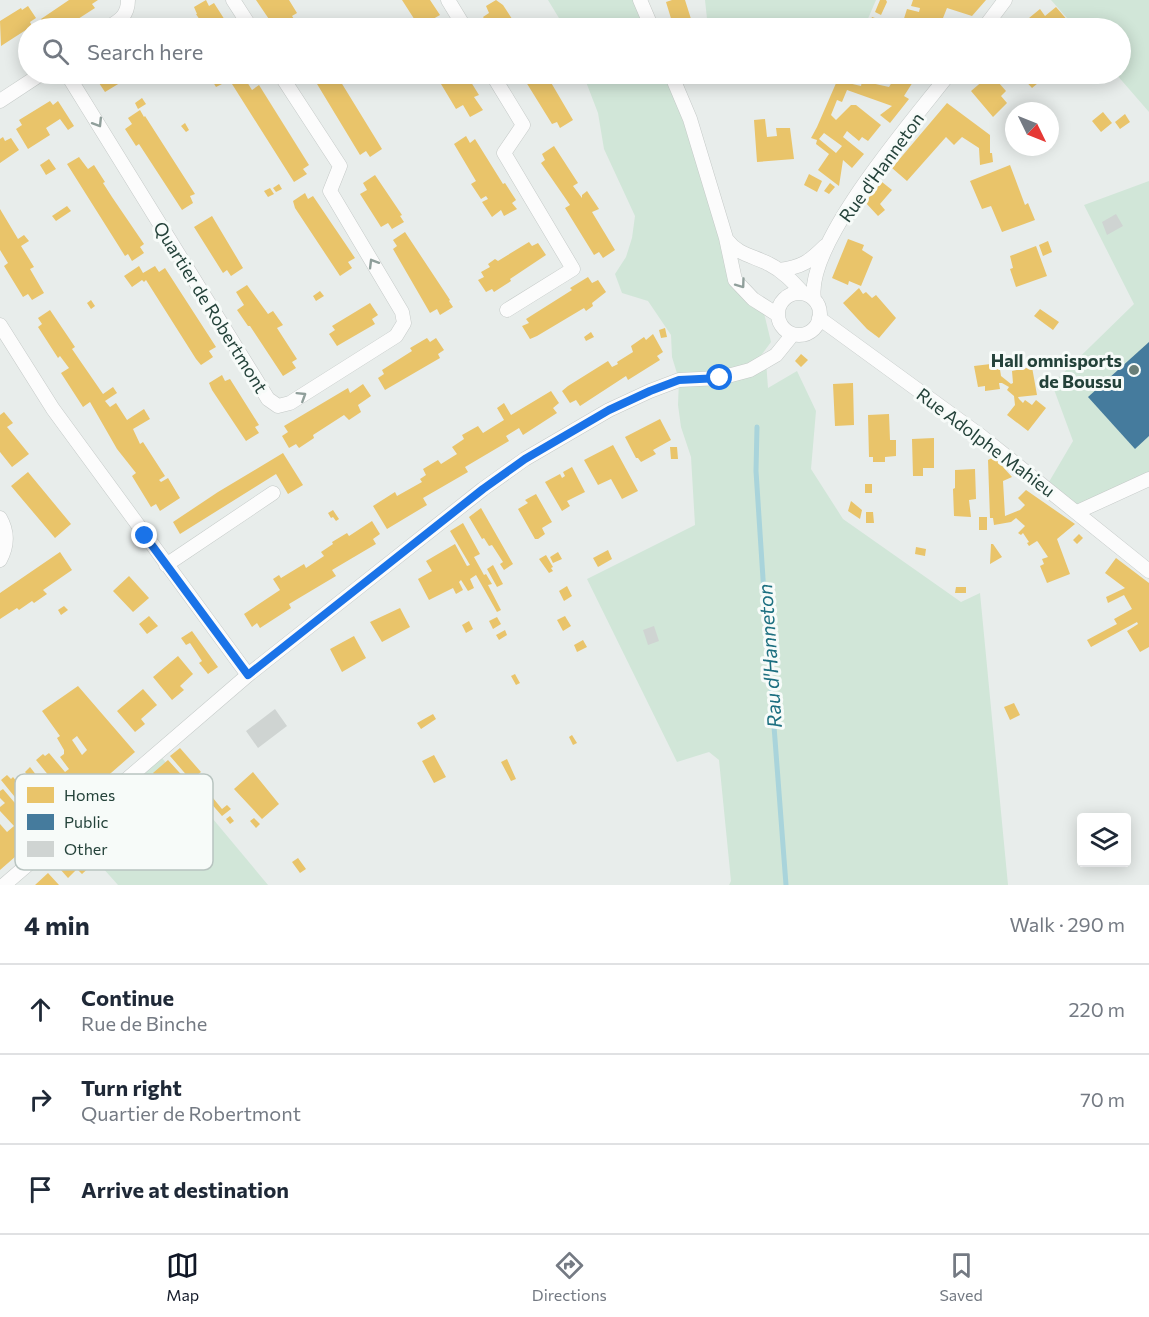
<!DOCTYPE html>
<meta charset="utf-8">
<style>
body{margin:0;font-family:Commissioner,sans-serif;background:#f2f2f3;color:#1f2937}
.controls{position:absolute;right:18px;bottom:18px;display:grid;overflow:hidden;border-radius:6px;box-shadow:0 3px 15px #0003}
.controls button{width:54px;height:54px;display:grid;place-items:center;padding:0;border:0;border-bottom:2px solid #e0e1e3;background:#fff;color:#1f2937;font:30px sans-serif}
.compass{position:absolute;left:1005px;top:102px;width:54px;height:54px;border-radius:50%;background:#fff;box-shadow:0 3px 15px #0003;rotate:133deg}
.stop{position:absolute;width:18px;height:18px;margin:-14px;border:4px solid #1a73e8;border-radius:50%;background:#fff}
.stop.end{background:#1a73e8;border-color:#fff;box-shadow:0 2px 6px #0008}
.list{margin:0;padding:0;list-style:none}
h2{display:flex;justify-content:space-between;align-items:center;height:78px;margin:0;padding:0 24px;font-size:26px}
h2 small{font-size:20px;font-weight:400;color:#747a83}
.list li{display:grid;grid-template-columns:39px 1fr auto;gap:18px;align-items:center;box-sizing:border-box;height:90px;padding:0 24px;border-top:2px solid #e0e1e3}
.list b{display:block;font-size:22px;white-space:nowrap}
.list p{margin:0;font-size:20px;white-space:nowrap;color:#747a83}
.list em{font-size:20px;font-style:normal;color:#747a83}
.icon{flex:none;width:33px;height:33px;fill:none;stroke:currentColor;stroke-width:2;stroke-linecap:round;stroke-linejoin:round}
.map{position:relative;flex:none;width:1149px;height:885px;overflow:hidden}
.search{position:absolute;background:#fff;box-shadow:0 3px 15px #0003;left:18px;right:18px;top:18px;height:66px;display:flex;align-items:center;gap:15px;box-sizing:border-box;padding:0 21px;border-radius:33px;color:#747a83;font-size:22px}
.sheet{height:348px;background:#fff}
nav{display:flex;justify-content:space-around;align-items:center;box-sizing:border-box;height:84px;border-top:2px solid #e0e1e3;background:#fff;font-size:16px;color:#747a83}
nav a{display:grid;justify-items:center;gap:3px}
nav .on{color:#111827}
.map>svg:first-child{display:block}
.green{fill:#d1e6d8}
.homes{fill:#e9c46a;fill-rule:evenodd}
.public{fill:#457b9d}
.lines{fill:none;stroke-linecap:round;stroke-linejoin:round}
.stream{stroke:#a9d4db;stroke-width:5}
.building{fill:#cfd4d2}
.minor-casing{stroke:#c5cac8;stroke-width:15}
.minor{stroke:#fcfcfc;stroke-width:14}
.oneway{stroke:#909f9b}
.route{stroke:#1a73e8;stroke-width:8}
.poi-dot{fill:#697e78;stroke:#f7fbf9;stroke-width:2}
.labels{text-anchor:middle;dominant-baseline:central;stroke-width:6;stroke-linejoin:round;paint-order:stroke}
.street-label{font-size:18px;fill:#24423a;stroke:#f7fbf9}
.poi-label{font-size:18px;font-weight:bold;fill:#24423a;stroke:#f7fbf9;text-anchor:end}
.water-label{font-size:20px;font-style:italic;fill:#1c6f80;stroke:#f7fbf9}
.key{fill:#f7fbf9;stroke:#b8c4c0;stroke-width:1.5}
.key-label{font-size:16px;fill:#24423a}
</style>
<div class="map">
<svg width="1149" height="885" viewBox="0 0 1149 885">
<rect width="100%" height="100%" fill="#e8edeb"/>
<path class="green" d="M548,0H640L652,28H565Z
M705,0H876L864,28H708Z
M1051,0H1149V112L1116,74H1120V28H1076Z
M583,74H671L735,280L764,313L771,342L751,369L766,361L768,388L797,371L816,411L811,469L843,519L961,602L980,593L1008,885H729L731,881L719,760L709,752L677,762L587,579L695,525L691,457L681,427L678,405L679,380L672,357L671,335L648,301L622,293L615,274L626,257L632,238L635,216L604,149L598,113Z
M1149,181V479L1077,512L1046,487L1073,441L1052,384L1134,304L1084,205Z
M157,752L268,885H118L68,829Z"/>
<path class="homes" d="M69,0H98L92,4L95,8L64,28L61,23L53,28H47L41,19Z
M206,0L209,6L214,3L230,28H205L196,14H197L194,7Z
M256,0H289L297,13L292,16L300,28H275Z
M402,0H430L440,15L433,19L437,26L432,28H420Z
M496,0L503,5L518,28H491L483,17L489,13L486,6Z
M672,0H685L691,19L673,25L666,2Z
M880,0H886L887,2L881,15L875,12Z
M913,0H986L972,16L947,8L939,28H901L907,9L919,12L920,8L911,6Z
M28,6L36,18L30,22L32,26L1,46L0,21L21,8L22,10Z
M1056,7L1074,28H1038L1029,18L1040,9L1045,16Z
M872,17L881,20L877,28H867Z
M100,74H132L133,75L105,92L95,77Z
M311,74H336L382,149L370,157L366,151L360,155Z
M435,74H466L479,95L474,97L483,110L470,117L463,105L456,109Z
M521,74H546L573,120L560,128L557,122L552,124Z
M840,74L847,77L844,82L861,86L862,81L889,87L892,82L885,77L887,74H918L904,96L909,99L890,123L880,115L892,106L847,90L842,102L837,100L831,115L836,120L851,105H856L881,125L868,141L862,137L859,141L847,131L843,137L864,154L852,168L843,160L839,186L818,170L829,154L816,144L817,140L811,138L817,127ZM824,133L842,146L836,153L819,139Z
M991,74L1006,91L1001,96L1007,103L993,117L971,91Z
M1019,74H1049L1032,88Z
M244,77L252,90L259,85L309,165L303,169L307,174L294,182L232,84Z
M219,78L222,84L216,87L213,82Z
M142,98L146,104L138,109L135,103Z
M50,101L53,105L58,101L74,126L68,130L60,119L46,128L50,135L28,149L16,129L22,125L19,120Z
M947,103L990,135V153H992L993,162L980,165L979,148L962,137L954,145L946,137L907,181L892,168Z
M140,110L144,117L145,116L195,194L190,196L193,203L182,210L139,144L136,146L125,129L132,124L128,118Z
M1103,112L1112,123L1101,132L1092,121Z
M1125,114L1130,122L1120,129L1115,122Z
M765,119L767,137L777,136L776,128H790L794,159L757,162L754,120Z
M185,123L189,130L186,132L181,126Z
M466,136L470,143L475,139L503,184L505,183L516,200L512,203L517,209L504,216L501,210L492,217L482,202L488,199L486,196L481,199L471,184L476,181L454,144Z
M3,137L5,141L11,138L19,150L0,163V139Z
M554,146L578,183L573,186L582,198V195L587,191L599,209L592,212L615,250L603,258L599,252L594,255L565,208L570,205L541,163L545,160L542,154Z
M79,157L88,169L94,165L105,182L103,183L112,197L144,244L140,247L144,253L132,261L128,254L125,256L67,164Z
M49,159L56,169L46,175L40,165Z
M1010,165L1025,205L1028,203L1035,220L1002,232L991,206L982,209L970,181Z
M809,174L822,181L817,192L804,185Z
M375,175L402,215L400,216L404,222L392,229L388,223L381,227L360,194L367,190L363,183Z
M882,182L892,190L880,204L885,210L878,216L865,202Z
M830,183L835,187L829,194L824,191Z
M279,184L282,189L276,192L273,188Z
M270,188L274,194L268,197L264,191Z
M305,193L308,199L313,196L355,258L348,262L352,268L340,276L295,208L293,201Z
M67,206L71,211L56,221L52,216Z
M0,209L18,239L24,235L29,241L21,246L34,267L30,269L44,293L32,300L28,294L23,297L4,266L8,263L0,250Z
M212,216L243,268L231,276L227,270L223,273L194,227Z
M405,232L450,300L449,301L453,307L440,315L437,309L430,313L393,249L397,246L393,240Z
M848,239L864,245L862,250L873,257L861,286L849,281L848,285L832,278Z
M1048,241L1052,252L1043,256L1039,245Z
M529,242L532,246L538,243L546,255L510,279L511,281L494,292L492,289L486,292L478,280L484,277L481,272L490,267L488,264L495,259L498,261Z
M1036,246L1047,276L1016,287L1010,269L1013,268L1010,256Z
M139,266L143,273L155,266L159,272L165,268L216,347L209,351L213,357L201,365L196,359L146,280L144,282L142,280L132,287L124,276Z
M588,277L592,283L598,280L606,292L592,303L593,306L586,311L584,308L537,336L530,339L522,326L529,323L526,319L572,290L570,288Z
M247,285L268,314L273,311L283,325L277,328L297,359L292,362L296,368L283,376L250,326H248L237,310L244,305L236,292Z
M859,288L863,294L866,292L872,298L876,295L896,318L879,338L867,329L843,303Z
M320,291L324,296L316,301L313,296Z
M91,300L95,306L91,309L87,303Z
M370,303L378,315L372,319L375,324L337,346L329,334L335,330L332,326Z
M1040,309L1059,322L1053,330L1034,316Z
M50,310L75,347L72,349L103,394L113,387L117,393L105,401L110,407L116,403L127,420L144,409L150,419L133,429L140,444L143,442L165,476L159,480L161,482L168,478L180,498L160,511L156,504L151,507L132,476L136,473L117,449L90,402L83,407L61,373L69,368L60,356L58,358L38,327L42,324L38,318Z
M665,328L667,337L661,338L659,330Z
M591,332L594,337L586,341L584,337Z
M653,334L663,352L657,356L660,360L628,380L626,376L580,406L576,400L570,403L562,391L568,386L608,361L612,367L618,364L617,362L633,352L631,346L644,337L646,340Z
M427,338L430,342L436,338L444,350L438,354L440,358L385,390L378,378L384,374L382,370L412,351L410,348Z
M801,354L808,360L801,367L795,361Z
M999,363L1001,376L1011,384L1013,383L1012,371L1032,367L1037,395L1018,397L1019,399L1023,403L1025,400L1032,405L1036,400L1046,408L1028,431L1007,415L1015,405L1014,396L1007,390L1009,387L1002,383H999L1000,389L985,391V386L978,387L974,366Z
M222,375L225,381L230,379L259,425L255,427L259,433L246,441L212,390L209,383Z
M853,383L854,425L835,426L833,384Z
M363,384L371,396L358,405L361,412L349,420L344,415L313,435L314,438L299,448L296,444L289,448L282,436L288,432L284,426L348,388L350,393Z
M551,391L559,403L553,408L557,413L523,435L519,428L506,436L509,441L465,467L468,472L423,498L427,505L387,529L373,506L395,492L397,496L422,482L420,479L426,475L423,469L438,460L441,464L457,454L452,447L464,439L462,435L478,426L483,433L504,420L497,408L504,403L511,415Z
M4,412L13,423L7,427L29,454L12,467L0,452V415Z
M889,414L890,440H896V456L885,457V462H873V457H869L868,415Z
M660,419L671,440L653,450L656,454L641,462L638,458H636L625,437Z
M934,438V468H923V476H913L912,439Z
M613,445L638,491L622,499L611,479L598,485L584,460Z
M670,447H677L678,459H671Z
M283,453L303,485L288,494L276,474L180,534L173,522L218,492Z
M994,457L1012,477L1003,481L1005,516L1020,510L1025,505L1018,498L1026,490L1075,524L1057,539L1070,574L1047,583L1040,566L1044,564L1042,559L1048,557L1038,542L1037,541L1029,546L1027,543L1029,542L1023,533L1021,535L1018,533L1025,526L1016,518L1011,522L994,525L993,518H990L988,460Z
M572,467L585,492L567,501L570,506L562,511L545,482L560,474L562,478L565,476L563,472Z
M975,469L976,499L969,500L971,517L954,516L953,489L955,488V470Z
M28,472L71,524L55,538L11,486Z
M865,484H872V493H865Z
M536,494L552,522L542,528L545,534L538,539H535L518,509L528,503L525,500Z
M851,501L862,510L860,519L848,511Z
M481,508L513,564L504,570L500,564L503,562L492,545L489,546L484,538L482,539L469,517Z
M333,510L339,519L336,521L333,517L331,518L328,513Z
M866,512H873L874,523H866Z
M979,517H987V530H979Z
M372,521L380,534L373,539L376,544L332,570L336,576L289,604L291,608L260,628L257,623L252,627L244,614L280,590L273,579L279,575L281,578L304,564L306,568L324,556L321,552L333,544L332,542L347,533L349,536Z
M463,523L480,554L474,557L484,575L486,574L492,584L488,585L501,610L497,612L476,575L470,579L474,588L468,591L461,580L459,582L463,590L456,594L453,588L429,600L418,579L432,571L426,561L455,544L467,566L470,565L450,531Z
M1079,534L1083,538L1077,544L1073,540Z
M991,544H993L1002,557L990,564Z
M916,547L926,549L925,556L915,554Z
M608,550L612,559L598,567L593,558Z
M60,552L72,570L43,590L47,594L34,603L32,601L19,610L17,608L0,619V593Z
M558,552L562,559L553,563L550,557Z
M546,555L553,567L551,568L553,571L549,573L539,559Z
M1116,558L1149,583V647L1140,652L1127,631L1138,624L1137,622L1091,647L1087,640L1117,624L1114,619L1132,609L1124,595L1108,603L1106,597L1125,588L1105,573Z
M493,565L503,584L497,587L487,569Z
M129,576L149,598L133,612L113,591Z
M567,586L572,596L564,601L559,591Z
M956,587H966V593H955Z
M64,606L68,610L61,615L58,610Z
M400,608L410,627L382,642L370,622Z
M149,616L158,626L147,634L139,624Z
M565,616L571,626L563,631L557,620Z
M497,617L501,624L493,629L489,621Z
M469,621L473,629L466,633L462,625Z
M505,630L507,635L499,640L496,635Z
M192,631L218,667L208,674L199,663L202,661L190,643L186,645L181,638Z
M354,636L366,658L342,672L330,649Z
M583,640L587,647L577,652L574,645Z
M178,656L193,674L180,686L184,690L172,700L153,677Z
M515,674L520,683L516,685L511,676Z
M78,686L135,752L0,870V824L7,832L14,826L0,811V807L5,803L0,798V791L3,789L20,809L23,807L1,780L7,775L11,779L13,777L32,801L37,797L25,783L30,778L25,772L30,767L47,789L54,782L36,760L43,754L45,756L49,753L65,772L69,769L60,757L64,754V750L57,738L60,736L42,711ZM77,736L87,750L82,755L72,740Z
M143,689L157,705L141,719L145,724L135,732L117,711Z
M1014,703L1020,715L1010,720L1004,707Z
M433,714L436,719L421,729L417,723Z
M572,735L577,743L573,745L569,737Z
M180,748L201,772L197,775L206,785L204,787L222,809L227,805L231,809L222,816L170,756Z
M434,755L446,777L434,783L422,761Z
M507,759L516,779L511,781L501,762Z
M168,760L188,782L173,796L153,773Z
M253,772L279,804L262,819L234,789Z
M230,816L234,821L230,824L226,819Z
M254,818L260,824L256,828L250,821Z
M75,839L95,862L82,874L77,869L68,878L52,860Z
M298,858L306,869L300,873L292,862Z
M48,873L59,885H35Z"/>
<path class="public" d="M1149,342V436L1135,449L1088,397Z"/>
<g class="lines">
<path class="stream" d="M757,427L756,471L764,594L786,885"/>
</g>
<path class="building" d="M1116,214L1123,226L1107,235L1102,222Z
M654,626L659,641L648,645L643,630Z
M275,709L287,726L258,748L246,731Z"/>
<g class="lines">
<defs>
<path id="minor" d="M233,0L251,28
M448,0L465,28
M640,0L652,28
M107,28C119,21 128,16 128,0
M984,28L1005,0
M67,74L268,399L278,406L290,403L396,336L404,323L402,312L330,191L340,166L280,74
M492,74L523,125L504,153L573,269L507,310
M671,74L690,119L726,238L735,280L753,299L778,315
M0,101L41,74
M727,240C738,255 754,256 769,264C783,271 793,282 803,293
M779,270C802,267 809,262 825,246
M778 314a21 21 0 1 1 42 0a21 21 0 1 1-42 0Z
M814,299C805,244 914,119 949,74
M819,318L981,436L1149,571
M0,325L53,409L248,675
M1077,512L1149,479
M0,518C8,532 8,545 0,560
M166,565L273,493
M4,885L248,675L483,489L525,459L609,410L650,391L679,380L720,378L750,370L776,355L793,334"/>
</defs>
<use href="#minor" class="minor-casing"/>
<use href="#minor" class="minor"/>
</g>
<defs><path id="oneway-chevron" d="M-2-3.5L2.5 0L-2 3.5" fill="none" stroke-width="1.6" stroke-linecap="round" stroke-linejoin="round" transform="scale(1.5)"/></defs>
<g class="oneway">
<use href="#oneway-chevron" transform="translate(98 123) rotate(58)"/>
<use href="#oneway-chevron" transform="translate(373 263) rotate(-121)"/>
<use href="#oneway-chevron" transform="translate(741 284) rotate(54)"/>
<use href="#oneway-chevron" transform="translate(302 396) rotate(-32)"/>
</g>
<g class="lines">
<path class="route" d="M145,536L248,675L483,489L525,459L609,410L650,391L679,380L720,378"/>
</g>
<circle class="poi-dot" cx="1134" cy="370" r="6"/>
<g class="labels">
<g class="street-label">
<text transform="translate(881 167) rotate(-54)">Rue d'Hanneton</text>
<text transform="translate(211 307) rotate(58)">Quartier de Robertmont</text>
<text transform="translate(986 442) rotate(37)">Rue Adolphe Mahieu</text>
</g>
<g class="poi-label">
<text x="1122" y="360">Hall omnisports<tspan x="1122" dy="21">de Boussu</tspan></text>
</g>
<g class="water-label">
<text transform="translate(769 656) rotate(-94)">Rau d'Hanneton</text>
</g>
</g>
<rect x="15" y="774" width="198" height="96" rx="9" class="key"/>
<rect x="27" y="787" width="27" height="16" fill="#e9c46a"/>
<rect x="27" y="814" width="27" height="16" fill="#457b9d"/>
<rect x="27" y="841" width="27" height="16" fill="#cfd4d2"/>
<g class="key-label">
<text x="64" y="801">Homes</text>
<text x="64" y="828">Public</text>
<text x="64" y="855">Other</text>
</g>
</svg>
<div class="controls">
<button><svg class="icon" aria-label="layers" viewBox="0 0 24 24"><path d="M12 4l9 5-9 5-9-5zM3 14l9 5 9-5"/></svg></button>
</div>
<svg class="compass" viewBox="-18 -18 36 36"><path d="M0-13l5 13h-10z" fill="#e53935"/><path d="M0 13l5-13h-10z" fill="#747a83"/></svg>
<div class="stop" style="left:720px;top:378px"></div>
<div class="stop end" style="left:145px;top:536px"></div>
<div class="search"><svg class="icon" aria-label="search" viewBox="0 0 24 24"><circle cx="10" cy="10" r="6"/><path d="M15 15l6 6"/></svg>Search here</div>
</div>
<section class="sheet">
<h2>4 min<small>Walk · 290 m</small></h2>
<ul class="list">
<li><svg class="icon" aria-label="ahead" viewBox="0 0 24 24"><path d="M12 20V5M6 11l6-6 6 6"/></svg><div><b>Continue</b><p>Rue de Binche</p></div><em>220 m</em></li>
<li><svg class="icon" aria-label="right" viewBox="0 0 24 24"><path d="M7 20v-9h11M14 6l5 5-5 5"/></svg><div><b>Turn right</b><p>Quartier de Robertmont</p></div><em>70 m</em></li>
<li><svg class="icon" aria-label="arrive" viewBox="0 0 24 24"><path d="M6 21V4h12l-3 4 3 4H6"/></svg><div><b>Arrive at destination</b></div></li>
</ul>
</section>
<nav>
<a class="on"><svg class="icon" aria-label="map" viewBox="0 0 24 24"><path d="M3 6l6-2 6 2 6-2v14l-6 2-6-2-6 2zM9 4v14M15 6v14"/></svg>Map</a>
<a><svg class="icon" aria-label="directions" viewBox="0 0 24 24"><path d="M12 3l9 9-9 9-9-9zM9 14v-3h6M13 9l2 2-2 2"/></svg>Directions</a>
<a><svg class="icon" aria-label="saved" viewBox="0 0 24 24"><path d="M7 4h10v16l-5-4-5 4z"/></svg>Saved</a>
</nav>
